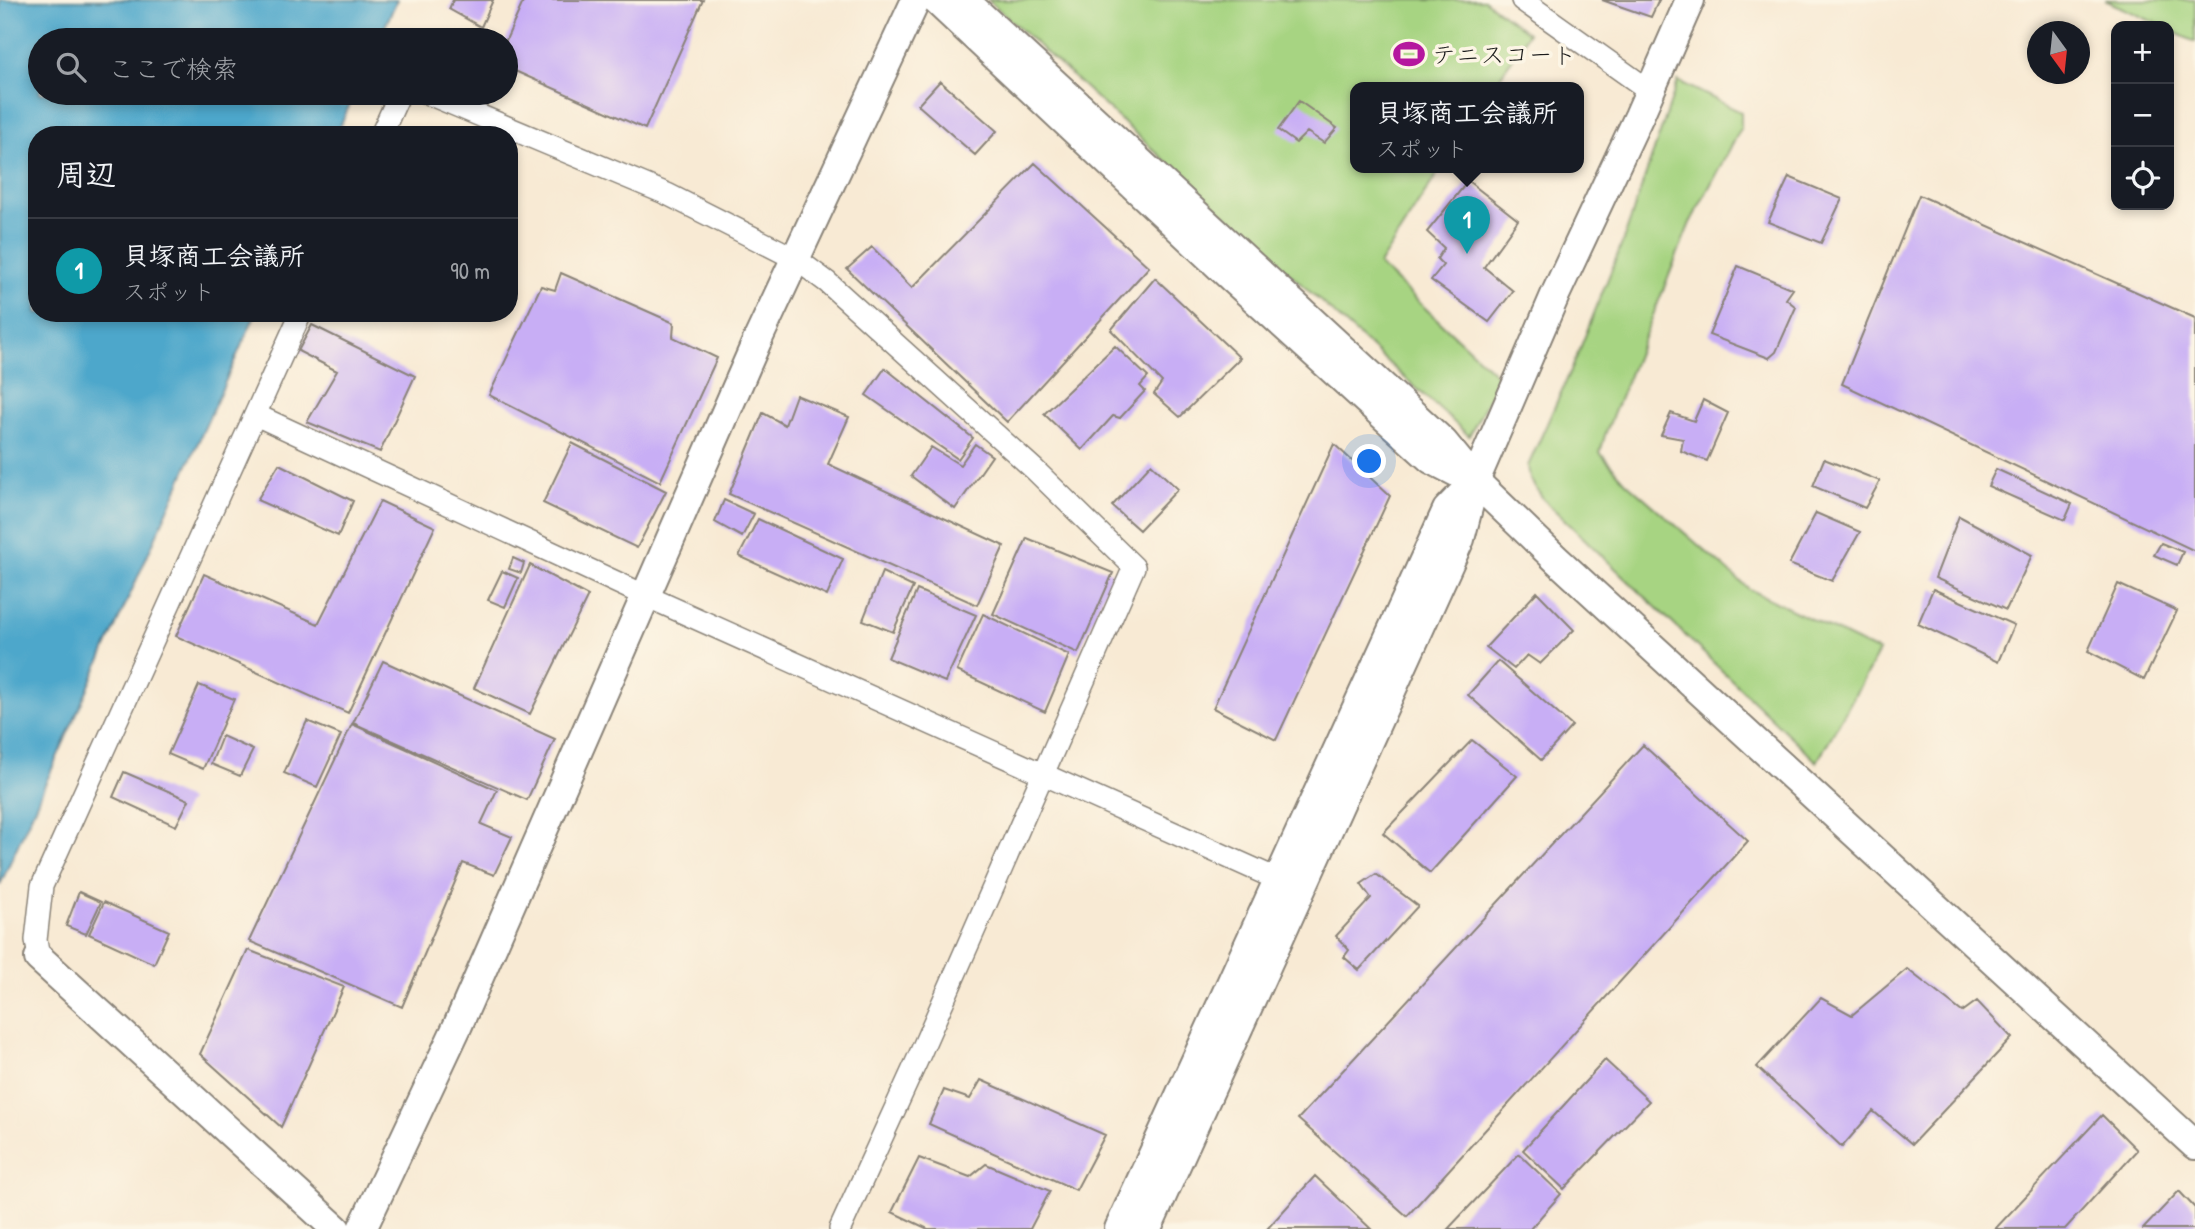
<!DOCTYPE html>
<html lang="ja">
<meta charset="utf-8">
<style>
body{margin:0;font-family:"Patrick Hand","Klee One",sans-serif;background:#242831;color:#f1f3f6}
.controls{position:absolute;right:21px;top:21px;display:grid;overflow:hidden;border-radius:14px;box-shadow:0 4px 10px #0003}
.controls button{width:63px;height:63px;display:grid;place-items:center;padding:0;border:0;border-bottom:2px solid #363941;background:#171b24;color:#f1f3f6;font:35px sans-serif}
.compass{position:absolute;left:2027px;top:21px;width:63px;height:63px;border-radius:50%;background:#171b24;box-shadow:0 4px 10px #0003;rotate:165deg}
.you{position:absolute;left:1370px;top:462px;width:24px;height:24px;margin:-18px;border:5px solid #fff;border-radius:50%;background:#1a73e8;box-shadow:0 0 0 10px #1a73e833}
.badge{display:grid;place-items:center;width:46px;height:46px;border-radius:50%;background:#d690ce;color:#fff;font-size:23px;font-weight:700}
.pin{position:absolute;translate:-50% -58px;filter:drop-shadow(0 2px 4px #0008)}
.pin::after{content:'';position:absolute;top:37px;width:24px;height:21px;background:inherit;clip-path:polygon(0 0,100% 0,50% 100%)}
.popup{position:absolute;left:1350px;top:82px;width:234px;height:91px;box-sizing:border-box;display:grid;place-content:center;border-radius:14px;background:#171b24;filter:drop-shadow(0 2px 5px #0005);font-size:23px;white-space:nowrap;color:#9ea1a6}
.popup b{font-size:26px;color:#f1f3f6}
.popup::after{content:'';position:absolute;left:50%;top:100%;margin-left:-14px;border:14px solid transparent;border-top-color:#171b24}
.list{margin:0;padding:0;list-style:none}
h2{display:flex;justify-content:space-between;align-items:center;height:91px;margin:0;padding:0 28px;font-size:30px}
h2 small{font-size:23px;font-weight:400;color:#9ea1a6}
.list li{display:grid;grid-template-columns:46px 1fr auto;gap:21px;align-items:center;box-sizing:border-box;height:105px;padding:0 28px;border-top:2px solid #363941}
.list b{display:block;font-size:26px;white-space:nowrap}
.list p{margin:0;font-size:23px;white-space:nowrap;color:#9ea1a6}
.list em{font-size:23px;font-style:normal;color:#9ea1a6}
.icon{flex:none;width:38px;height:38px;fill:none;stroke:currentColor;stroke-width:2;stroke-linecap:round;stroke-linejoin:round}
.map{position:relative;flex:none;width:2195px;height:1229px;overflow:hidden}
.search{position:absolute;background:#171b24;box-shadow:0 4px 10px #0003;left:28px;top:28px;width:490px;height:77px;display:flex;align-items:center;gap:18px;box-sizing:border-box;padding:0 24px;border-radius:38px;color:#9ea1a6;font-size:26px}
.panel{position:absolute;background:#171b24;box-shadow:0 4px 10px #0003;left:28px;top:126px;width:490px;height:196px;border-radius:28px}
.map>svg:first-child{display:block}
.green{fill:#a7d482;stroke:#62784f;stroke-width:2}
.water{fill:#4ea7cb;stroke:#356274;stroke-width:2}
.building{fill:#c8aef5}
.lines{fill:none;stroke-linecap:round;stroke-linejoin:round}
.street-casing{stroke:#8a8378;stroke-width:24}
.secondary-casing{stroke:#8a8378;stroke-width:32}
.street{stroke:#fff;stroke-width:21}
.secondary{stroke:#fff;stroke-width:28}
.labels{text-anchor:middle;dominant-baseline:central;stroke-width:7;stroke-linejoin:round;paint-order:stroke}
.poi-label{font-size:24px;fill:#1c1c1c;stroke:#fcf5e5;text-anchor:start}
</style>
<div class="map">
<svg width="2195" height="1229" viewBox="0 0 2195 1229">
<rect width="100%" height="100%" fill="#fcf5e5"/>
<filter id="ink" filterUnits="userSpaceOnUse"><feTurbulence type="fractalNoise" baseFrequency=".0143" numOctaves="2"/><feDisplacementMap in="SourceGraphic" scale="14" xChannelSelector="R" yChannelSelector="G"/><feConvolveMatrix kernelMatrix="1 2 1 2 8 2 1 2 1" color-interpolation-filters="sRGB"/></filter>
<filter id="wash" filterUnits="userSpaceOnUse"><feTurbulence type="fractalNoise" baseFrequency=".00686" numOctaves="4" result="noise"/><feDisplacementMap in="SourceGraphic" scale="28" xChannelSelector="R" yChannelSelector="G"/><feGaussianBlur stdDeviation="1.57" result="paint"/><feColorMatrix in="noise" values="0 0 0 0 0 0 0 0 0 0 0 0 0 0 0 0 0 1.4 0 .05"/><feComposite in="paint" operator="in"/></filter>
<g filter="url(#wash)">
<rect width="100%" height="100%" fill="#f8ead4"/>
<path class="green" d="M988,0H1484L1528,33L1493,88H1355V168H1441L1379,265L1500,378L1469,436Z
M2105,0H2195V42L2169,30V26H2162Z
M1678,81L1741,112V128L1690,223L1605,435L1600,453L1626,482L1749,589L1879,652L1817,762L1543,499L1530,479L1528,466L1573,366L1623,241Z"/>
<path class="water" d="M0,0H397L379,40H40V93H355L336,135H37V313H256L0,885Z"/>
<g id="blocks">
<path class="building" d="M453,0H493L481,27L449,9Z
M524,0H703L645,129L506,67V40Z
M1602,0H1659L1651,17Z
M940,81L997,131L975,155L918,105Z
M1299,101L1337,128L1324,143L1307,132L1296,143L1278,130Z
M1035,163L1149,267L1007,422L847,269L872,247L912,288Z
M1789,177L1842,199L1821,243L1768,222Z
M1468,181L1518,220L1484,267L1513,291L1489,322L1431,280L1443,265L1437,259L1444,248L1427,232Z
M1919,195L2195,318V551L1842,384Z
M1738,266L1793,289L1786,299L1796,307L1776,352L1769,358L1709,335Z
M561,273L674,323L673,337L717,358L660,482L489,395L541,286L555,290Z
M1155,278L1240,358L1180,417L1154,394L1162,382L1111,330Z
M312,325L415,376L380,452L307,422L337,371L298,351Z
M1115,346L1148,377L1140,386L1145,391L1120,418L1113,416L1082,450L1044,414Z
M885,368L973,438L958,459L866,395Z
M796,395L849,417L828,464L1004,546L977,605L729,494L763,413L785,425Z
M1703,400L1728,413L1707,461L1681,451L1683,439L1661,435L1671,413L1694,421Z
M572,443L666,491L637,548L543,503Z
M975,444L992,456L955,509L911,476L931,447L960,465Z
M1334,444L1390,496L1276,740L1213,708Z
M1824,459L1880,481L1865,508L1813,486Z
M279,464L353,501L338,536L257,500Z
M1151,464L1178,489L1139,530L1112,506Z
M1996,469L2072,504L2065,520L1988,486Z
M724,500L754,514L742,537L715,522Z
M380,501L435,527L348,713L176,636L204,574L318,624Z
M1816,513L1860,532L1832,581L1789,564Z
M1959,516L2032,555L2006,610L1935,578Z
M758,519L843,559L827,596L739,556Z
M1027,538L1113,573L1078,653L993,614Z
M2161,543L2183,552L2177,565L2154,555Z
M513,558L524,563L521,573L509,569Z
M530,565L588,596L530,714L474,688Z
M502,571L518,578L505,607L488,600Z
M882,572L913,587L893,632L863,620Z
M2118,584L2177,611L2144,680L2088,651Z
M1933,589L2014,625L1998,662L1918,624Z
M917,590L976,615L945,682L888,658Z
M1537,592L1574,630L1540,664L1527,655L1514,669L1486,647Z
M983,614L1069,655L1045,712L957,671Z
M383,661L555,739L527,800L353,723Z
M1498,661L1572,726L1541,760L1468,695Z
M199,685L234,699L203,769L168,754Z
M307,721L341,735L317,787L284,773Z
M352,724L497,790L481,824L512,837L494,875L463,863L402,1007L249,941Z
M222,736L253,750L240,776L211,764Z
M1472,740L1517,776L1430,873L1383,833Z
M1643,745L1748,841L1407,1216L1298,1119Z
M124,772L189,800L176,826L113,797Z
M1376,874L1418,906L1359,970L1344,957L1349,950L1336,936L1371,898L1361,884Z
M79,892L101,902L86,934L66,926Z
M104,902L169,931L154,964L89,934Z
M248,950L344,987L281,1127L200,1054Z
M1907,969L1962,1012L1977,1001L2012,1038L1912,1144L1873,1111L1842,1147L1757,1067L1821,998L1852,1015Z
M1605,1060L1649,1101L1564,1189L1523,1150Z
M981,1080L1105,1135L1076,1190L929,1124L944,1090L970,1099Z
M2102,1115L2137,1150L2065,1229H1995Z
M1519,1154L1561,1194L1530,1229H1448Z
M919,1158L970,1177L986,1164L1050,1191L1030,1229H928L892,1212Z
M1315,1176L1371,1229H1267Z
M2179,1191L2195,1208V1229H2143Z"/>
</g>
</g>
<g filter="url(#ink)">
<use href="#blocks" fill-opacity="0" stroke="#8a8378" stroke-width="2"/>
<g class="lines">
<defs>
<path id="street" d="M1522,0L1650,91
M426,93L667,194L796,259L827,282L1035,470L1134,567L920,1054L840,1229
M381,135L400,93
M256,415L646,596L1290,885
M39,958L36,940L42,886L301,313"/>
<path id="secondary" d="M936,0L1232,278L1431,459L1466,477
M964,0L1443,442L1475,481L1556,559L2195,1145
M39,958L336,1229
M362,1229L458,1025L757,341L916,0
M1119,1229L1447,510L1473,483
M1147,1229L1460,539L1475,481L1556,293L1639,116L1690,0"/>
</defs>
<use href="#street" class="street-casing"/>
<use href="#secondary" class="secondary-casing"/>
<use href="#street" class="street"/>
<use href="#secondary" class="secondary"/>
</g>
</g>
<defs>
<symbol id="stadium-bare" viewBox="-9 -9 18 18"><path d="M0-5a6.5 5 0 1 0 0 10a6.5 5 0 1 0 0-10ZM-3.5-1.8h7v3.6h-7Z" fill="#b5179e" stroke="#fcf5e5" stroke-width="2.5" paint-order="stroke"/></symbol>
</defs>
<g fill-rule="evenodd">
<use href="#stadium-bare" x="1387" y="32" width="44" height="44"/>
</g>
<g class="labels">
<g class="poi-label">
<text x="1432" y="54">テニスコート</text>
</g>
</g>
</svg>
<div class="controls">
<button>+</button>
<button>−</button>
<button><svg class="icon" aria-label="locate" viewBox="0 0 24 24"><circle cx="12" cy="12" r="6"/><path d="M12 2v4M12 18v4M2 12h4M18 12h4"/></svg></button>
</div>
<svg class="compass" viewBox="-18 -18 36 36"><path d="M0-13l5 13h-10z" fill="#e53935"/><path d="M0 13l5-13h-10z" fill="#9ea1a6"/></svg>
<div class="you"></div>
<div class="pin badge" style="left:1467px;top:254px;background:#0f9aa8">1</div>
<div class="popup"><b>貝塚商工会議所</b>スポット</div>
<div class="search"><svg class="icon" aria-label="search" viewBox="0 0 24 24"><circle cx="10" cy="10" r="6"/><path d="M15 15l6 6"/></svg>ここで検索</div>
<section class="panel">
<h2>周辺<small></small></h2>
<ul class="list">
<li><span class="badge" style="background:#0f9aa8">1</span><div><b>貝塚商工会議所</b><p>スポット</p></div><em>90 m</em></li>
</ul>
</section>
</div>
